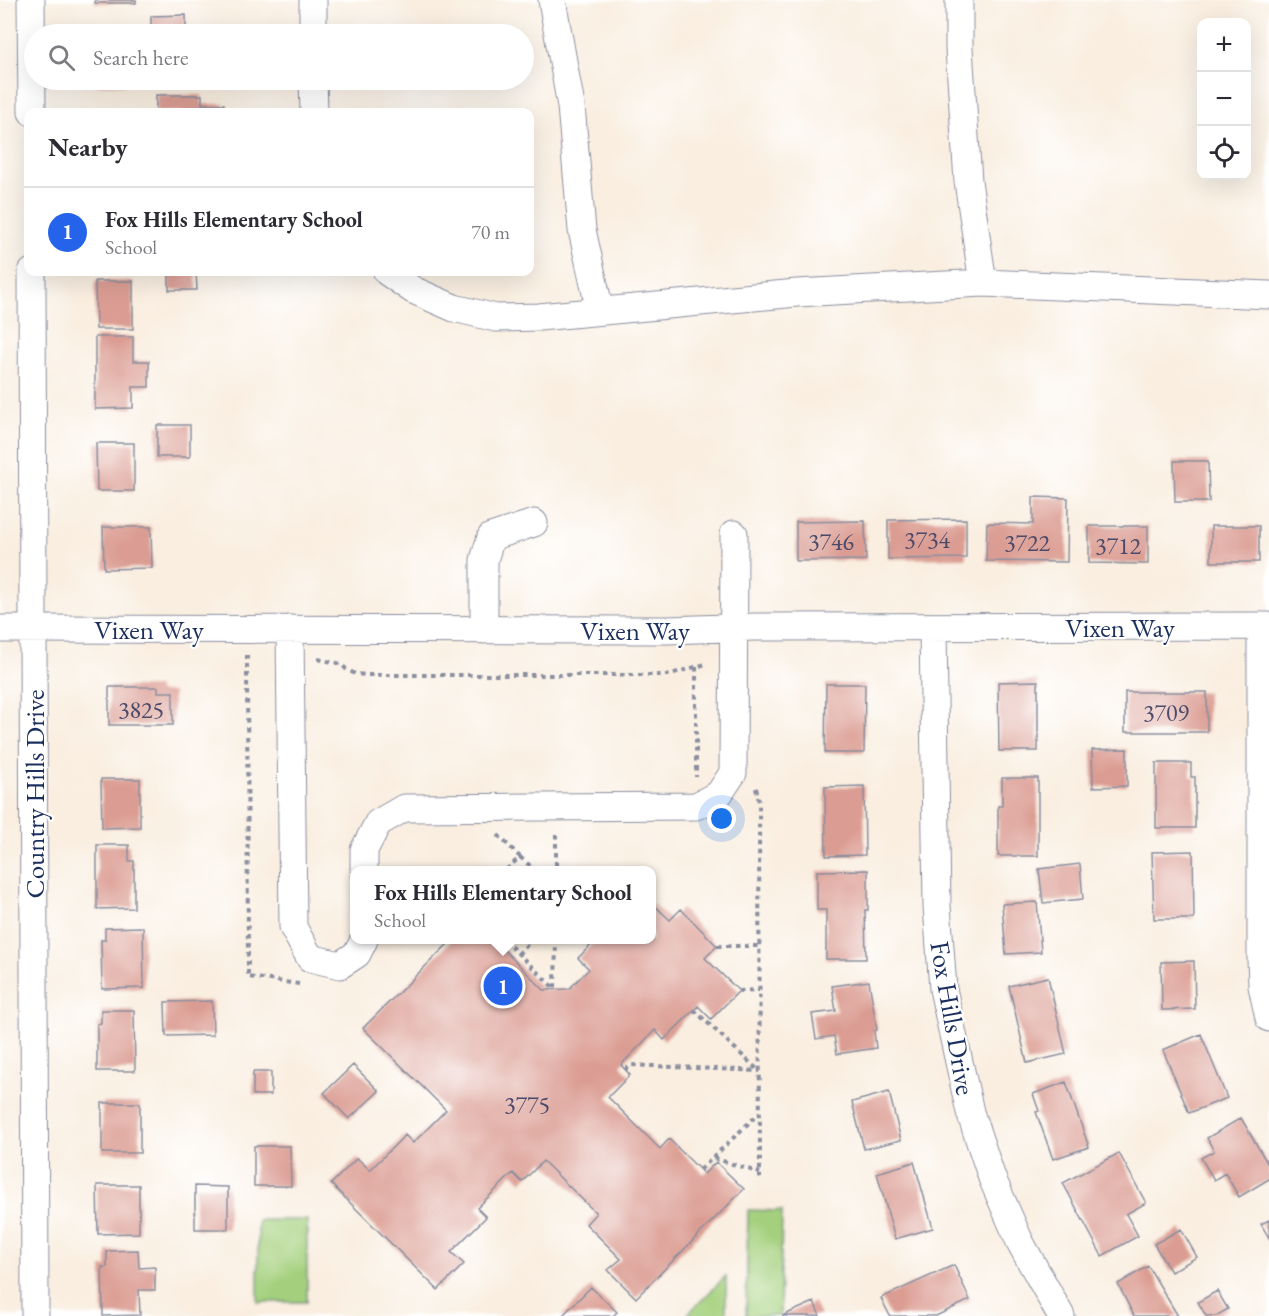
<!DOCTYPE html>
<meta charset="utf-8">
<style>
body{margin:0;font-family:"EB Garamond",serif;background:#f2f2f3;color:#2b2b33}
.controls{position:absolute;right:18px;top:18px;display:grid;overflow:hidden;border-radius:12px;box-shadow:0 6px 24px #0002}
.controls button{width:54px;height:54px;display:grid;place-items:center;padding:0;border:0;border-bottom:2px solid #e1e1e2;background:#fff;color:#2b2b33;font:30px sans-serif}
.you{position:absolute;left:722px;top:819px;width:21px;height:21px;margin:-15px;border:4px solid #fff;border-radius:50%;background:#1a73e8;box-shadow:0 0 0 9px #1a73e833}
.badge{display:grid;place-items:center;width:39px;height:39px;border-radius:50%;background:#2563eb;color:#fff;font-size:20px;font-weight:700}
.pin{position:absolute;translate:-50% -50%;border:3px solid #fff;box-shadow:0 2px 6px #0006}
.popup{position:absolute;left:350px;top:866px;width:306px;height:78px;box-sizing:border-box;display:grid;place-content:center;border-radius:12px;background:#fff;filter:drop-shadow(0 2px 4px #0005);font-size:20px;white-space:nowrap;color:#7c7c81}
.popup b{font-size:22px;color:#2b2b33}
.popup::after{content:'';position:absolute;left:50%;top:100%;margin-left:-12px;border:12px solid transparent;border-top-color:#fff}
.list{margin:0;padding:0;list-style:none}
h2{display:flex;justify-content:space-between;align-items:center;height:78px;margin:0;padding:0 24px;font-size:26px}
h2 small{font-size:20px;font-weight:400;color:#7c7c81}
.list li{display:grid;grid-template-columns:39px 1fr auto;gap:18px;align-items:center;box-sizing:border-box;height:90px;padding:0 24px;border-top:2px solid #e1e1e2}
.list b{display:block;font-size:22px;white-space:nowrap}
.list p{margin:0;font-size:20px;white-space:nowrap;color:#7c7c81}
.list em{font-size:20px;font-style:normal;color:#7c7c81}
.icon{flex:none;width:33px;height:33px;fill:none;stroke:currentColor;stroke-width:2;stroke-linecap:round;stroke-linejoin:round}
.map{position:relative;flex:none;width:1269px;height:1316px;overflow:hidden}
.search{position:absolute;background:#fff;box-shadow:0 6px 24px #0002;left:24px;top:24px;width:510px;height:66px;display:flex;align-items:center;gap:15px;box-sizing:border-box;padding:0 21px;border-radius:33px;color:#7c7c81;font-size:22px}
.panel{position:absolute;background:#fff;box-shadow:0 6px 24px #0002;left:24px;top:108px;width:510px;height:168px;border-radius:12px}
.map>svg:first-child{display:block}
.green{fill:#a4d07d;stroke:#60806e;stroke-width:1.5}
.building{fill:#db9d93}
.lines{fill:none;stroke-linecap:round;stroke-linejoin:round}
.minor-casing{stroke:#8a8e9f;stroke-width:29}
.path{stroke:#8a8e9f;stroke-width:4;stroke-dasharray:4.5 4.5;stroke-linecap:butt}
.minor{stroke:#fff;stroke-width:27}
.labels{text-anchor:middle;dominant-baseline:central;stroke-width:4.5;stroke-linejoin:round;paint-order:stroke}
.number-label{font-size:24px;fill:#4b4a6b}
.street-label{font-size:27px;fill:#1b2f5e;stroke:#fff}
</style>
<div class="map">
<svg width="1269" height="1316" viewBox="0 0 1269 1316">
<rect width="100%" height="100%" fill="#fff"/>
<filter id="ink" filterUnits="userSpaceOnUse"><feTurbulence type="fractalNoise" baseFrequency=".0167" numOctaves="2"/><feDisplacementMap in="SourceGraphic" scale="12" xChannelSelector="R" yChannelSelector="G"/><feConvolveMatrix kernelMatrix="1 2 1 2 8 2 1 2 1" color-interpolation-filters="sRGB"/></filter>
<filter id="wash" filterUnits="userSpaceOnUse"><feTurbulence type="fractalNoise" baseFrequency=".008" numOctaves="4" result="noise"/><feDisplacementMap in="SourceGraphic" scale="24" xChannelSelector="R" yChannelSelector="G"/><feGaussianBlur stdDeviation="1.35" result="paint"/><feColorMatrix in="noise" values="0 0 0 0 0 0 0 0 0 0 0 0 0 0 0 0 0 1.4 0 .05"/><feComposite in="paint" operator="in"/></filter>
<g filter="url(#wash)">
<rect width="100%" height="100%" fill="#f9eee0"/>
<path class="green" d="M748,1210L782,1211L780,1316H746Z
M258,1220H307V1302H258Z
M726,1276V1316H686Z"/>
<g id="blocks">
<path class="building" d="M95,0H136V3H95Z
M186,15V34H151V16Z
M95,80H133V84L95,85Z
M156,95H202V104H224V112H156Z
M169,272H196L197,290H169Z
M95,281H133V329H96Z
M95,337H133V361H149V387H133V408L95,409Z
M157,425H190V457H157Z
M96,443H134V491H97Z
M1174,461H1208L1209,502H1175Z
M1033,497L1068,498L1067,562L986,561L987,523L1033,524Z
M966,519V558L888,559V520Z
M865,521L866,560L796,561V522Z
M1089,526H1148V564L1089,563Z
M1211,526H1259V562H1211Z
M103,527H151L152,568L104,569Z
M1038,681V751H999L998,682Z
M826,684H865L864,753H825Z
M109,687H158V692H173V725H109Z
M1125,692H1207V732H1125Z
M1127,749V786L1093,787L1092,750Z
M1156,763H1191V777H1195V828H1156Z
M1002,778H1038V856H998V806H1002Z
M101,779H140V827L102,828Z
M864,786L865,855L826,856L825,787Z
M97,845H129V861H134V908L97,909Z
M1193,851L1194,919H1154L1152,852Z
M1080,864L1083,899L1043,903L1039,869Z
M868,870V910H865L866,959H826V910H817V871Z
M1037,902L1041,952L1006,954L1002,904Z
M652,903L670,920L681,909L717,946L705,958L739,991L711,1019L698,1006L664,1040L655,1030L621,1065L630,1075L608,1097L660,1149L669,1139L704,1174L716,1162L744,1189L636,1298L608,1270L621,1259L586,1224L596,1213L543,1161L522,1182L513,1173L477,1208L486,1217L451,1252L464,1264L438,1290L331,1184L357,1158L370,1170L405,1135L413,1143L446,1110L363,1028L452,940H494L544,990L569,989L589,969L578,958L596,940H652Z
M143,927L144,988L102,989L101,940H105V928Z
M1194,961L1195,1009L1162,1010L1161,962Z
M1048,977L1066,1054L1027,1063L1009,986Z
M869,981L877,1030L874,1031L876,1048L837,1054L834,1036L816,1039L812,1014L836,1011L832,986Z
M212,1001L213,1035L166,1036L165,1002Z
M101,1010H134L135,1071H97V1024L101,1023Z
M1201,1034L1227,1098L1189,1113L1163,1050Z
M353,1065L379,1091L349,1119L324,1093Z
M253,1072H271V1095H253Z
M1066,1082L1089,1147L1053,1159L1036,1112L1039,1111L1033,1094Z
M889,1092L901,1140L864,1149L852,1102Z
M102,1103H140V1153H102Z
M1241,1118L1269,1166V1179L1239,1197L1225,1173L1214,1180L1201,1158L1214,1151L1207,1138Z
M254,1146H290L291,1186H254Z
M1119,1153L1146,1203L1126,1214L1138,1236L1102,1256L1063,1183Z
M914,1162L933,1228L895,1239L877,1173Z
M97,1185H139V1233L98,1234Z
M195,1186L228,1187V1229H195Z
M1269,1220V1238L1261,1224Z
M1181,1229L1197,1257L1171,1272L1154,1244Z
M138,1250L139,1268L155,1267V1290H139L140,1315L103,1316L102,1267H107V1251Z
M954,1265L970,1300L936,1316H890L881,1298Z
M1148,1266L1178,1316H1134L1118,1284Z
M591,1287L617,1312L613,1316H562Z
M1217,1291L1228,1309L1216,1316H1206L1198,1302Z
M814,1302L820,1316H782Z"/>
</g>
</g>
<g filter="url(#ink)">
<use href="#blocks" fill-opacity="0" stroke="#8a8e9f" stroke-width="1.5"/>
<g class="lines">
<defs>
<path id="minor" d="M31,0L32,112
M313,0V34
M552,0L571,106L582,230L600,311
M959,0V49L968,181L983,283
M313,80L314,112
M32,272L35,1316
M387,272L413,290L454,308L496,318L539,317L797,293L983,283L1269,295
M1261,626V959L1262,986L1269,1018
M933,628L937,906L943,989L970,1112L992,1178L1020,1242L1061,1316
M0,629L668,630L755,627L1269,626
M290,629L293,927L310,958L340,965L357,954L364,940
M484,630V560L491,537L534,523
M364,870V850L378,823L404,808L696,806L719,794L733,773L734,534"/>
</defs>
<use href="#minor" class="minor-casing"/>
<path class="path" d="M247,655L248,977L299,984
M318,659L341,664L346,669L355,674L367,675H667L706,664
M696,667V777
M756,788L759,802L760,1178
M556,834V870
M498,835L520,857L506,870
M520,857L535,870
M504,940L555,989L556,940
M717,946H759
M518,954L532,940
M739,991L759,990
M694,1010L759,1071
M625,1070L631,1065L760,1071
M714,1158L760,1173
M700,1170L760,1112"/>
<use href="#minor" class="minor"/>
</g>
</g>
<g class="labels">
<g class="number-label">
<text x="927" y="539">3734</text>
<text x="831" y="541">3746</text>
<text x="1027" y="542">3722</text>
<text x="1118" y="545">3712</text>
<text x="141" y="709">3825</text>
<text x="1166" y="712">3709</text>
<text x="527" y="1104">3775</text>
</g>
<g class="street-label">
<text x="1120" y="627">Vixen Way</text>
<text x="149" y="629">Vixen Way</text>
<text x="635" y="630">Vixen Way</text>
<text transform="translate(34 794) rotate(-90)">Country Hills Drive</text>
<text transform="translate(953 1018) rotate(80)">Fox Hills Drive</text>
</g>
</g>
</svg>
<div class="controls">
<button>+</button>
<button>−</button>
<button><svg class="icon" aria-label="locate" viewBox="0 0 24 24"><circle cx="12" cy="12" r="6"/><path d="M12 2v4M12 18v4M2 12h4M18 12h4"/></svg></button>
</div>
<div class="you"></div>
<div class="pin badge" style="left:503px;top:986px">1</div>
<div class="popup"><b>Fox Hills Elementary School</b>School</div>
<div class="search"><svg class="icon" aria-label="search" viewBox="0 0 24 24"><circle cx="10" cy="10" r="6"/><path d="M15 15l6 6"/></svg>Search here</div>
<section class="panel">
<h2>Nearby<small></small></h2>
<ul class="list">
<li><span class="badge">1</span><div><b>Fox Hills Elementary School</b><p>School</p></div><em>70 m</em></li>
</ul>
</section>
</div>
